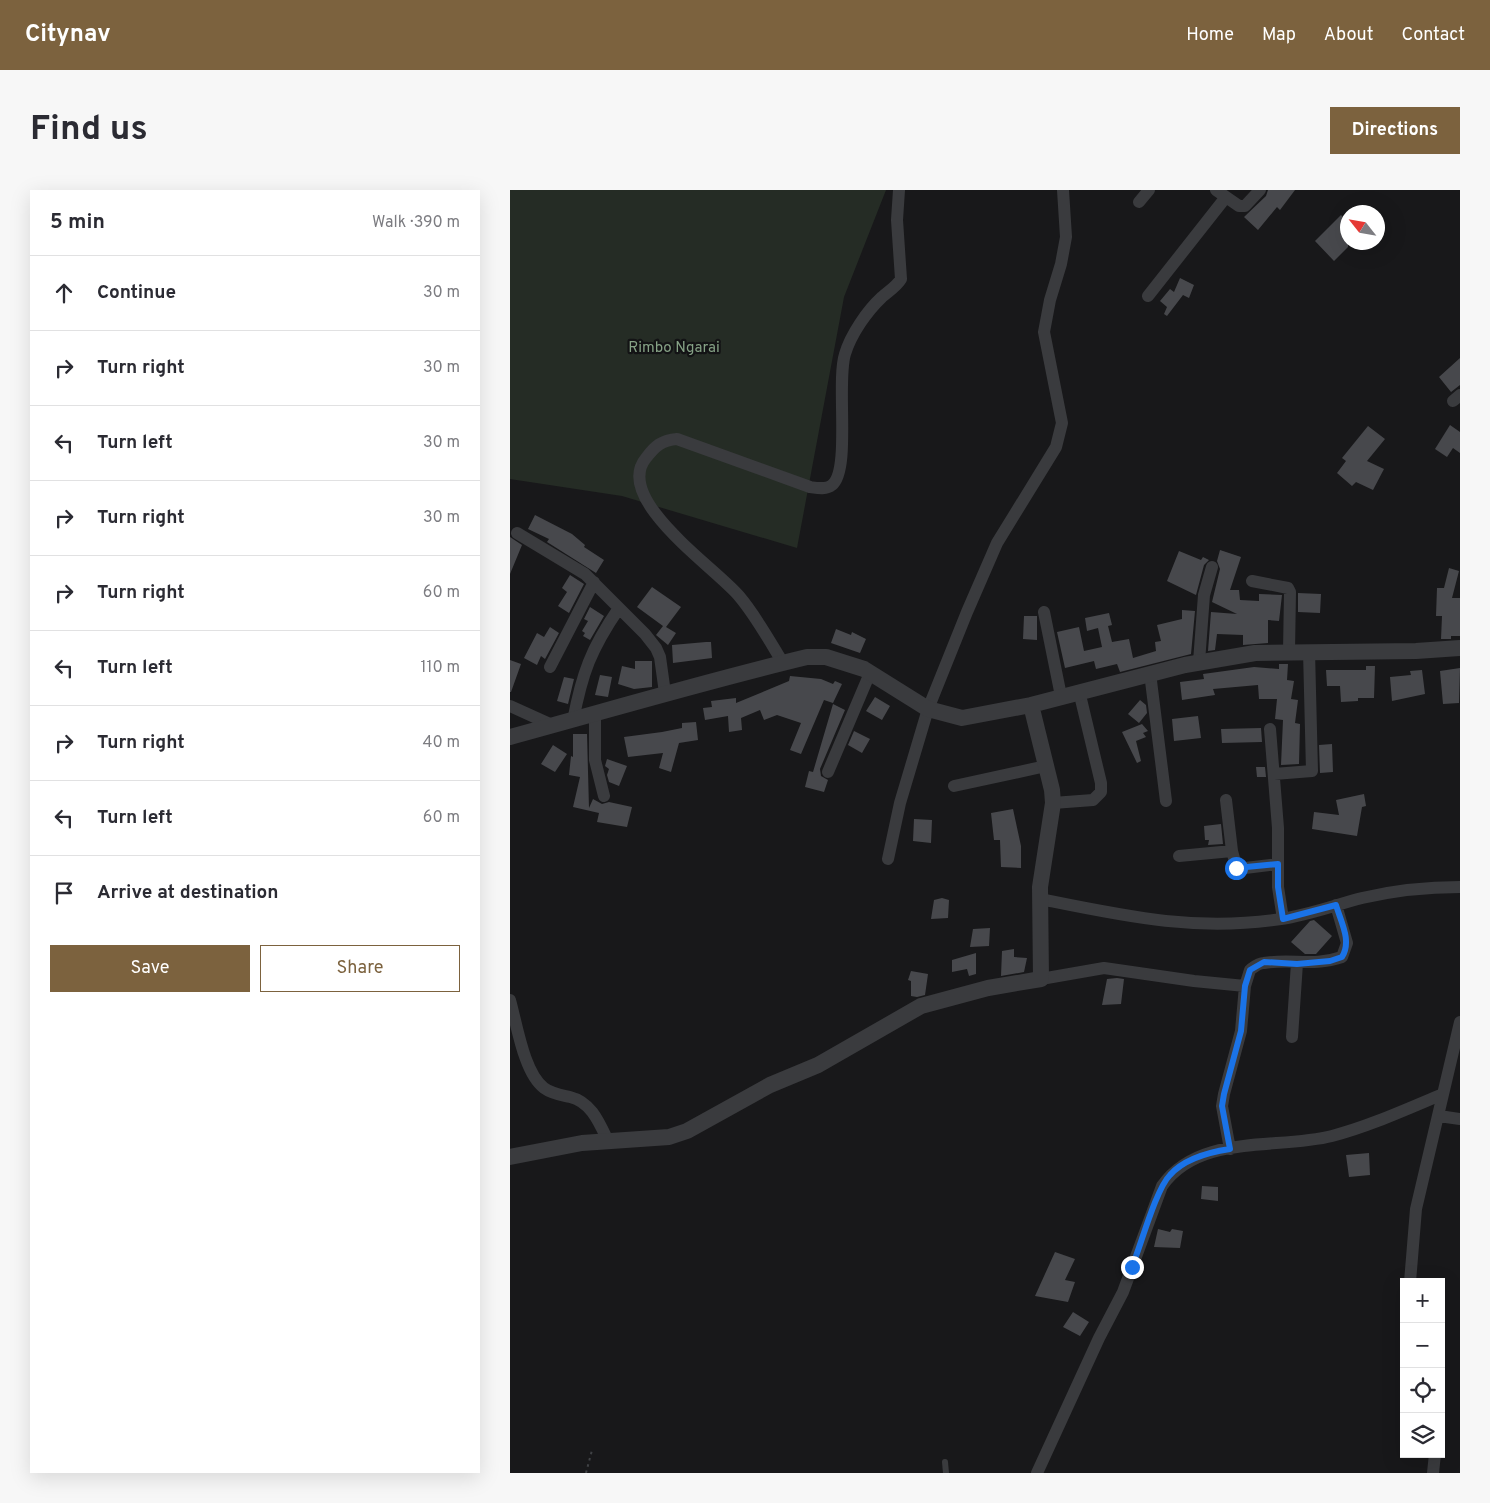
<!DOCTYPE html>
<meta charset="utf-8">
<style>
body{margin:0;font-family:Overpass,sans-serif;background:#f7f7f7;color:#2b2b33}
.controls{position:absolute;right:15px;bottom:15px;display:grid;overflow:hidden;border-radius:0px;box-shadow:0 5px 20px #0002}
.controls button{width:45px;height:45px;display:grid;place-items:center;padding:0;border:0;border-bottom:1px solid #e1e1e2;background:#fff;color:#2b2b33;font:25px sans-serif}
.compass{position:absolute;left:830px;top:15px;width:45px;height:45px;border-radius:50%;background:#fff;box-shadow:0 5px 20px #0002;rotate:301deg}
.stop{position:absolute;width:15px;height:15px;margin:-11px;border:4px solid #1a73e8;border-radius:50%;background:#fff}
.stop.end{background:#1a73e8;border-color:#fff;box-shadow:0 1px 5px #0008}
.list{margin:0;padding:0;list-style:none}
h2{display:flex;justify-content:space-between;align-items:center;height:65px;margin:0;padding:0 20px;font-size:21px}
h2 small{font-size:16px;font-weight:400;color:#7c7c81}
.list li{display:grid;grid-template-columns:32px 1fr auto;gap:15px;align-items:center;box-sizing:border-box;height:75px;padding:0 20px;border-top:1px solid #e1e1e2}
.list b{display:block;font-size:19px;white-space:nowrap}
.list em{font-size:16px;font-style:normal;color:#7c7c81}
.actions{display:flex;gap:10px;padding:15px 20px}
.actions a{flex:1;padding:11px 0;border:1px solid #7c623e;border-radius:0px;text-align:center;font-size:18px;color:#7c623e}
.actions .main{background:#7c623e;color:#fff}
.icon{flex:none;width:28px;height:28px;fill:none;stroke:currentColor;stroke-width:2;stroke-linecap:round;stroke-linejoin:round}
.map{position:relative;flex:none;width:950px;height:1283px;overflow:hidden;border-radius:0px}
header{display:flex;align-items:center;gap:30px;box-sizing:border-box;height:70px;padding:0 25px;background:#7c623e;color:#fff}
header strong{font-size:24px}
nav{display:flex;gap:28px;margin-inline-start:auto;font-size:18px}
.intro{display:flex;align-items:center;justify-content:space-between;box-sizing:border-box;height:120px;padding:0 30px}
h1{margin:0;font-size:35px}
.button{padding:12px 22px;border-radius:0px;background:#7c623e;color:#fff;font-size:18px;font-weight:700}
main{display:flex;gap:30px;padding:0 30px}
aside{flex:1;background:#fff;border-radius:0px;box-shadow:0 5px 20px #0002}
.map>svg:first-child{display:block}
.green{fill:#252c25}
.building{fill:#47484c}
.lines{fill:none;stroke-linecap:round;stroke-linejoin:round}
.path{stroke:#404245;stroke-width:2;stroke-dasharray:2.5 4;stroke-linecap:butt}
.service{stroke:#3a3b3e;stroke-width:6}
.minor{stroke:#3a3b3e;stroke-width:12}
.tertiary{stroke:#3a3b3e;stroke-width:16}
.route{stroke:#1a73e8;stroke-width:6}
.labels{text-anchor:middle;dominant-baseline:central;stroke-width:4.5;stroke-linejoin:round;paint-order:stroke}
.park-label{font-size:15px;fill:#85a185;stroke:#131315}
</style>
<header>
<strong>Citynav</strong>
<nav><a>Home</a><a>Map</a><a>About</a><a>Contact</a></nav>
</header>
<div class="intro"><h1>Find us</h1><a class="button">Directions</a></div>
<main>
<aside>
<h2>5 min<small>Walk · 390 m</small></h2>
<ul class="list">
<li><svg class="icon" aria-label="ahead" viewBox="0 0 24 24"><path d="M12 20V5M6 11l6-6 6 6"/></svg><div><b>Continue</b></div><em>30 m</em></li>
<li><svg class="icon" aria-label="right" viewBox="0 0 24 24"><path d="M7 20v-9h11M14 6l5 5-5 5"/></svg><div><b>Turn right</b></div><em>30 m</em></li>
<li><svg class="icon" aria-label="left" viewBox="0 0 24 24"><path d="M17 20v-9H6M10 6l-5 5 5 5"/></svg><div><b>Turn left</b></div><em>30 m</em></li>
<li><svg class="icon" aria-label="right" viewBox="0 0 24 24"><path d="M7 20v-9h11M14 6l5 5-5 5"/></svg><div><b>Turn right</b></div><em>30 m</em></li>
<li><svg class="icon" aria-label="right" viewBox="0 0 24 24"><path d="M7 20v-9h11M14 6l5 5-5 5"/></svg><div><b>Turn right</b></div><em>60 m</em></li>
<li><svg class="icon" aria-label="left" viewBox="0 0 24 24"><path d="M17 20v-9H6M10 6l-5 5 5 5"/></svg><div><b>Turn left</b></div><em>110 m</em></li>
<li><svg class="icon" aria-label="right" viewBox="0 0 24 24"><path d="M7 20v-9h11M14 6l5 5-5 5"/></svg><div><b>Turn right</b></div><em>40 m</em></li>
<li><svg class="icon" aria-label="left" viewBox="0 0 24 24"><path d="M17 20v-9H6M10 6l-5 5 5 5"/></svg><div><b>Turn left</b></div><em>60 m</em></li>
<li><svg class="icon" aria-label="arrive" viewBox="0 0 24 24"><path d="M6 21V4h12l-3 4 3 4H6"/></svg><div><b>Arrive at destination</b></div></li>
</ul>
<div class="actions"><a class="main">Save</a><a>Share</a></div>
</aside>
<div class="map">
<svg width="950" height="1283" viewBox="0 0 950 1283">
<rect width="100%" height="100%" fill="#18181a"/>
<path class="green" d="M0,0H376L334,107L287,358L112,306L0,289Z"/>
<path class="building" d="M758,0H785L770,20L767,17L748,40L734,27L756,6Z
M831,25L838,32V57L824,71L805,51Z
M670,88L684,95L679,108L673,105L657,126L654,124L657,117L650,111L660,99L664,102Z
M950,168V195L941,202L929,187Z
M940,235L950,242V263L943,258L937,267L925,259Z
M858,236L875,249L857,271L874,279L863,300L846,292L842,296L827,283L836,271L832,268Z
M25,325L62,344L75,355L74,357L94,370L86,383L37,352L39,349L18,339Z
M0,347L12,355L0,384Z
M710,360L731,367L720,400H729L730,410L749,411V404L772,405L769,431L758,430V453L733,455V445L707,444L705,460L698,461L701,422L727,424L702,412L710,379L707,371Z
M669,361L691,370L693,367L699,370L694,375L686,405L657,391Z
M939,378L949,381L942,408H950V446H941V449H931L932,426H926L927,398H934Z
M60,385L74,394L59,423L48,416L57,402L52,398Z
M142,397L171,417L156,437L166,443L158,455L146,445L153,436L127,417Z
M788,403L811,404L810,423L788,422Z
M80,417L94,426L80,450L73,446L75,443L72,441L78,431L74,429Z
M672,420L685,421L681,464L610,482L607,474L586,479L584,471L555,478L547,442L569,437L574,461L592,457L588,438L577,441L575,428L599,423L602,435L598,436L602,452L619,449L623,468L646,461L645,452L651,451L647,435L672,429Z
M514,426H527V450L513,449Z
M40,437L49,443L35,469L31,466L27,475L14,468L27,443L34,447Z
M326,439L341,445L342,442L356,449L350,463L321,453Z
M196,452H201L202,468L163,473L162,455Z
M0,470L11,474L1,502H0Z
M125,471H142V497L124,499L108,494L112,476L125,479Z
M769,474H778L777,490L784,491L781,509L788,510L785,533L790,534L789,574L771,575L773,530L765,529L767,509H749L748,495L703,499L705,505L672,510L670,492L694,489L693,484L744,477L769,479Z
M856,476H865L864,508H848V511L831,512L830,496H817L816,480H856Z
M950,478L949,513L933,514L930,481Z
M912,480L915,504L882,511L880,487L901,485L900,481Z
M90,485L102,487L98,507L85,505Z
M280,486L311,489L323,494L325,491L332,494L323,513L314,510L291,564L280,560L291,533L267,525L254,530L250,520L231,528L232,540L219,542L218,526L195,530L193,518L202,517L201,511L226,508V513L279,491Z
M54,487L64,489L58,514L47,511Z
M365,507L380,516L372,530L356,521Z
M630,510L636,515L637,523L629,533L618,524Z
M323,514L335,520L310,579L311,586L318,590L314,602L295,597L299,581L303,582Z
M688,526L691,548L664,551L662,529Z
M186,532L188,550L169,553L161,582L149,578L153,563L118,567L114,547L152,542L172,538V533Z
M632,534L638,541L633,543L636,547L626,551L631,571L627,573L612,542Z
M751,538L752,552L712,553L711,539Z
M344,541L360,549L352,563L338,555Z
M63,544H77L79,618L83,609L92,614L99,612L122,617L117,637L87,632L89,623L63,617L70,587L59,585L61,566L63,567Z
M822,554L823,582L810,583L809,555Z
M43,555L57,564L45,582L31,574Z
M97,569L117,576L109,596L99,592L97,585L99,579L95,576Z
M746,577H755L756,587H747Z
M854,604L856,616L852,617L847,646L802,639L804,622L829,625L826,610Z
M503,619L511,656V678L491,677L490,650H484L481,623Z
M404,629L422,630L421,653L403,651Z
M711,634L713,654L698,655L699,650H695L694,636Z
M432,708L439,710L438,728L421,729L424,710Z
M804,730L822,746L806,764H795L781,752L800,731Z
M480,738L479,756L460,757L463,739Z
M504,759V767L517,768L514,782L491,786L492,761Z
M466,763V784L459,786L457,779L442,782V770Z
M401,781L418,784L415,805L407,807L401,806V791L398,790Z
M607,788L614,789L611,814L592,815L597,789Z
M859,963L860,985L839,987L836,965Z
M692,996L708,997V1011L691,1009Z
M648,1039L660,1042L662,1039L673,1041L670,1058L644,1057Z
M545,1062L565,1069L555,1090L565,1092L558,1112L525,1106Z
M563,1122L579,1132L570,1146L553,1137Z"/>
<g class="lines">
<path class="path" d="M76,1283L82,1260"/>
<path class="service" d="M435,1272L436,1283"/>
<path class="minor" d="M706,0L729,16H735L750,0
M629,12L639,0
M638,106L716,7
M943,211L950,205
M7,343L75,384L135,444L146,458L150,467L155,503
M742,391L778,398L780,402L779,461
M534,422L551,506
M689,472L694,405L702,377
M273,473C259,450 246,426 229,406C207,379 102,309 136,268C145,256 152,250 167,249L300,297C307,298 316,300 322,295C341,280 326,192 335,164C341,144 357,121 372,107C379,101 387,96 391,89L387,30L389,0
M40,477L84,392
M640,483L656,611
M0,516L42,535
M85,523V570L94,606
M63,531C72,483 81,459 109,418
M760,539L768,638V697L773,729
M318,582L360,483
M764,584L802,581L799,461
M444,596L536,576
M716,610L722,661
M543,613L583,610L591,602V593L569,501
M669,666L722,661L727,679L768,674
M378,669L390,613L418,519L457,422L487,353L546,257L552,233L534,142L540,110L551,74L556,47L553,0
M530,709C614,726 685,742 771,729C798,725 825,715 852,708C882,701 919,697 950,697
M531,789L594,778L684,791L735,796
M0,810C7,835 14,883 34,898C42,904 51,905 60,907C81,912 89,932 98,951
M782,847L787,773
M929,926L950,929
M720,959L712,916L714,904L731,841L735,796L740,780C744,777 748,773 754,773C781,768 803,777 832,767L837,753L826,715
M900,1092L906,1019L950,832
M527,1283L589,1148L613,1102L652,996C689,943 767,960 822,946C860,936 897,919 933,904
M923,1283L925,1264"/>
<path class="tertiary" d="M0,547C99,520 197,491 297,467H316L354,479L418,519L452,528L521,515L675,475L745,463L906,461L950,458
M0,967L72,953L159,947L177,941L260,895L308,875L411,816L478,798L531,789L530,697L543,613L542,600L521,515"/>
</g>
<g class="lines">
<path class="route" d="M622,1077C631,1055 646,999 660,985C674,969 700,962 720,959L712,916L714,904L731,841L735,796L740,780L754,772L787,774L820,771L832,767C842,751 831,732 826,715L773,729L768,697V674L726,678"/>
</g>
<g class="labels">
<g class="park-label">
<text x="164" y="158">Rimbo Ngarai</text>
</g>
</g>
</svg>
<div class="controls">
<button>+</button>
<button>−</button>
<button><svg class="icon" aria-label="locate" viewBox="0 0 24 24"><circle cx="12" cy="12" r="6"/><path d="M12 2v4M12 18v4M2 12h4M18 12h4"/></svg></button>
<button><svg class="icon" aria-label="layers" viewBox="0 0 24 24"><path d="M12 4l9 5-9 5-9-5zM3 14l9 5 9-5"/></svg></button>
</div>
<svg class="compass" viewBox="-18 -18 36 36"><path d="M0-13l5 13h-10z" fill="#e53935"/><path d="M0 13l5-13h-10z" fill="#7c7c81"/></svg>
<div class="stop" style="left:726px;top:678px"></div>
<div class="stop end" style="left:622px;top:1077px"></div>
</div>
</main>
